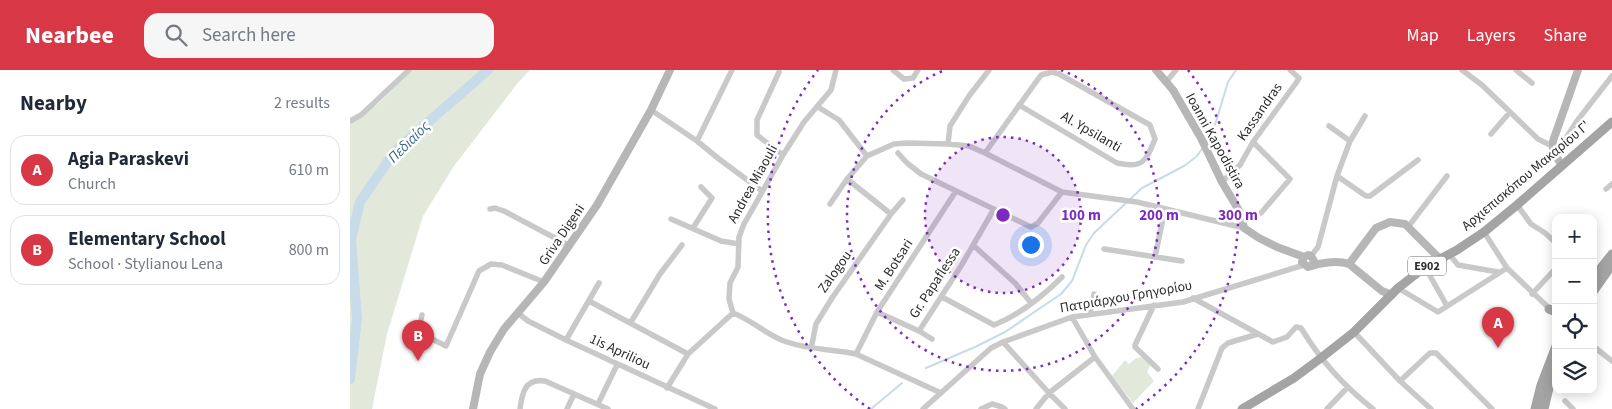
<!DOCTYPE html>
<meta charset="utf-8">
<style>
body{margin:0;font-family:"Source Sans 3",sans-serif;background:#f6f6f7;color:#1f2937}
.controls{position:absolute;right:15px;bottom:15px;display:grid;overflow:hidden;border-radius:10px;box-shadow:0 2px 12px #0003}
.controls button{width:45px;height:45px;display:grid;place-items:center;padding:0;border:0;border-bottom:1px solid #e0e1e3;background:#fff;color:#1f2937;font:25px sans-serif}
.you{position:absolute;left:680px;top:174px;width:18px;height:18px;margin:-12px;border:4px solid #fff;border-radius:50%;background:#1a73e8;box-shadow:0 0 0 8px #1a73e833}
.badge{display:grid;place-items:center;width:32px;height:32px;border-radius:50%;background:#d83846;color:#fff;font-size:16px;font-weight:700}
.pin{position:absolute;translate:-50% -41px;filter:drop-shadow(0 1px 2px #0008)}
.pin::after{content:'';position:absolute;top:26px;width:18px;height:15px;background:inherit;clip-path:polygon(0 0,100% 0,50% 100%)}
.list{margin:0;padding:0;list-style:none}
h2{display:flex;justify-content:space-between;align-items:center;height:65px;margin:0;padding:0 20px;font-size:21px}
h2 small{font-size:16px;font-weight:400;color:#747a83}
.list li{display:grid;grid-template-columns:32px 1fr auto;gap:15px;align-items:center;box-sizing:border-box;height:70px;margin:0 10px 10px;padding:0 10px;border:1px solid #e0e1e3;border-radius:15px}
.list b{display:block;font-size:19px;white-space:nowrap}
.list p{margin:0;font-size:16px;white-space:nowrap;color:#747a83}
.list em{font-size:16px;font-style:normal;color:#747a83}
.icon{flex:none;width:28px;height:28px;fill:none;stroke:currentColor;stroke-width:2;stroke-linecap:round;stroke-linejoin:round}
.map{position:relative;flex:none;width:1262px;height:339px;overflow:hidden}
header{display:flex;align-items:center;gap:30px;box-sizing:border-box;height:70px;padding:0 25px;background:#d83846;color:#fff}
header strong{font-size:24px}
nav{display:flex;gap:28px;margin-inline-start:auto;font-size:18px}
.search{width:350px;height:45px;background:#f6f6f7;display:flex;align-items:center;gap:12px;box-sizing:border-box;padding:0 18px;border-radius:15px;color:#747a83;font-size:19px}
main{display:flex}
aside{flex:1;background:#fff}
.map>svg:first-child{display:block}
.green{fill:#e2e9da}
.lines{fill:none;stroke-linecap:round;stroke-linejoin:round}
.stream{stroke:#c7dbe8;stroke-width:2}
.river{stroke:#c7dbe8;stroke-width:10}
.street{stroke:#c9c9c9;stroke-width:5.5}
.secondary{stroke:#b6b6b6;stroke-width:8}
.primary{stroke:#a4a4a4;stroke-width:9}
.ring{fill:none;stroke:#7b2cbf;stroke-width:2.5;stroke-dasharray:2.5 5}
.labels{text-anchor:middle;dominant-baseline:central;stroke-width:5;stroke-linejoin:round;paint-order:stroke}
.shield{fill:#fff;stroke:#6b6b6b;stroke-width:1}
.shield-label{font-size:12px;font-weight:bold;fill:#2c2c2c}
.street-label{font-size:14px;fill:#2c2c2c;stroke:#fff}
.water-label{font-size:15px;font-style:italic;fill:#406d87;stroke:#fff}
.centre{fill:#7b2cbf;stroke:#fff;stroke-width:2.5}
.ring-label{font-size:15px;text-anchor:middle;font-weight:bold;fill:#7b2cbf;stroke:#fff;stroke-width:5;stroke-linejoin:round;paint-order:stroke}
</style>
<header>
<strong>Nearbee</strong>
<div class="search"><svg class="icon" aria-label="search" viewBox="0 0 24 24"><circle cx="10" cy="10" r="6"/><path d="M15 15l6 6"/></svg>Search here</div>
<nav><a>Map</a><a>Layers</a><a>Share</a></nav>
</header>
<main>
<aside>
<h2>Nearby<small>2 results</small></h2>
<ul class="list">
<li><span class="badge">A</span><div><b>Agia Paraskevi</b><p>Church</p></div><em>610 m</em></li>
<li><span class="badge">B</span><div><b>Elementary School</b><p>School · Stylianou Lena</p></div><em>800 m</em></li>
</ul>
</aside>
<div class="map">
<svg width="1262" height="339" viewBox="0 0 1262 339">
<rect width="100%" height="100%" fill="#fff"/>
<path class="green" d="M62,0H180L167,14L104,96L73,146L37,264L22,339H0V54L30,32Z
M794,287L801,294L797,302L804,311L783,333L762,306L775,290L779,294L786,288Z"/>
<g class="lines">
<path class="stream" d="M856,73L864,58L878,12L886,0
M576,298L625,277L655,262L711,224L722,211L736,175L744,163L792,118L834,96L846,87L852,79
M521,339L552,313"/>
<path class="river" d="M0,309L7,249L1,169L10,132L45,81L138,0"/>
<path class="street" d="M543,0L554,9L563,8L568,0
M1112,0L1132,15L1188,69L1202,76
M1166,0L1182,13
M429,2L407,50V65L433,85
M816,12L826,0
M468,37L489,50L517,86
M301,40L347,71L369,89L412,121
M0,51L11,45L59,0
M979,56L1000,71
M1141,64L1160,42
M347,71L382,0
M903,72L940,109L911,143
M598,74L600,56L619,26L639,0
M548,83L557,93L571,104L681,157L688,153L712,122
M635,83L691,5L702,2L709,4L800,55L805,69C796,91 793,99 767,93L669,35
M1205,85L1227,51L1262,6
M987,106L1016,126H1020L1068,90
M497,109L541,144
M872,112L890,95L903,72L946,13L949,8L940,0
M1256,119L1262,114
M480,134L497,109L517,86L544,74L557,73L598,74L619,76L635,83L712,122L787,132L894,158
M1167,135L1181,154L1195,163L1206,173
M140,139L145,138L154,141L220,176
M321,149L371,171L389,174
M1058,157L1097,106
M343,158L362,128L351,117
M1134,162L1157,198L1200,239
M624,176L665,213L681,233
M754,179L832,191
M1099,184L1108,195L1148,202
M961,186L968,177L987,106L1000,71L1015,46
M805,187L815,139
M1075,197L1097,236
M1048,218L1088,242L1157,198
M1182,224L1206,198
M592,227L644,255C669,245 693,226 712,207
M843,228L923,272L937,267L946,257L951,258C971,291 993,315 1023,339
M239,231L338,284
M804,235L785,275V277L808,299
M527,242L569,261L611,196L644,139
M168,243L178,251L216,270L365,339
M383,243L379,229L380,213L388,197L389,167L394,154L433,85L454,52L481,20L486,0
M383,243C402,250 418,266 437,272C460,280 483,279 506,284L591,323
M740,244L744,224
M72,245L69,259L72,264L96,276L129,201L141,194L152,195L194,212
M722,247L745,287L783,339
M281,252L310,204L332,175
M569,261L582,269
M1004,262L1050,311L1081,339
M216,270L249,213
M653,272L699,323L715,339
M1243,276L1262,291
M461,279L466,254L482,228L541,144L553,130
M506,284L527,242L606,121
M1050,311L1080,283H1086L1142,339
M317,318L338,284L383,243
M1215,331L1223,339
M248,334L267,295
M170,339C172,323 175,308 195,311L258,339
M217,339L224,324
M573,339L641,278L653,272L722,247L833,232L954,195
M631,339L642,334L652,337L655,339
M686,339L699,323L745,287
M848,339L872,278L878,273L908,264
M977,339L997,318"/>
<path class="secondary" d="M806,0L823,20L851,68L872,112L891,144L894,158L909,168L927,177L954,187L958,185L961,186L964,191L962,195
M1212,96L1203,81V71L1228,0
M954,187L952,192L958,197C969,193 987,190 999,194L1032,221L1042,225
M999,194L1026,158L1040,152L1055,154L1090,189
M123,339L130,304L140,282L154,259L194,212L247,135L301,40L320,0"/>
<path class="primary" d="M1243,208L1262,184
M1243,222L1262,195
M1199,239L1206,242
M892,339L944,308L971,288L1004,262L1048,218L1075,197L1107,180L1134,162L1167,135L1262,52
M1185,339L1191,315L1206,276
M1194,339L1199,318L1206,299"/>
</g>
<circle cx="653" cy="145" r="78" fill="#7b2cbf" fill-opacity=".12"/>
<g class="ring">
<circle cx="653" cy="145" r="78"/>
<path d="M711 0A156 156 0 1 1 595 0"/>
<path d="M520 339A235 235 0 0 1 468 0M838 0A235 235 0 0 1 786 339"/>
</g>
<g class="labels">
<rect class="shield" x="1058" y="186.5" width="38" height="19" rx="4"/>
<g class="shield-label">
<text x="1077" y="196">E902</text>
</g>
<g class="street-label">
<text transform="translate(910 42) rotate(-55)">Kassandras</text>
<text transform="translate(741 62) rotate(30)">Al. Ypsilanti</text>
<text transform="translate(865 71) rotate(61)">Ioanni Kapodistira</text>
<text transform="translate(1176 106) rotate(-40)">Αρχιεπισκόπου Μακαρίου Γ'</text>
<text transform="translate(403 114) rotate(-61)">Andrea Miaouli</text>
<text transform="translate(212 165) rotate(-56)">Griva Digeni</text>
<text transform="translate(544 195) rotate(-57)">M. Botsari</text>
<text transform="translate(485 202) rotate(-55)">Zalogou</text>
<text transform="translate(585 213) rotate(-57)">Gr. Papaflessa</text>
<text transform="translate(776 227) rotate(-10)">Πατριάρχου Γρηγορίου</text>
<text transform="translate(270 282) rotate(25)">1is Apriliou</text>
</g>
<g class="water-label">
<text transform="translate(59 72) rotate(-45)">Πεδιαίος</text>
</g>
</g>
<circle cx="653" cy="145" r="8" class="centre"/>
<g class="ring-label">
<text x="731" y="150">100 m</text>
<text x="809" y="150">200 m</text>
<text x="888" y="150">300 m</text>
</g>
</svg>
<div class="controls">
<button>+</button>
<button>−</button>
<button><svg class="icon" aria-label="locate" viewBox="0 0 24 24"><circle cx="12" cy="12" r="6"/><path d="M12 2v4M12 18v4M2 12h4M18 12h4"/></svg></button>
<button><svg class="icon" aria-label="layers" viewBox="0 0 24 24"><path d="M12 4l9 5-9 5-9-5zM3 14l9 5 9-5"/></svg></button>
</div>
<div class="you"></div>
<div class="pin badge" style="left:1148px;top:278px">A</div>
<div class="pin badge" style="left:68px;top:291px">B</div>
</div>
</main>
